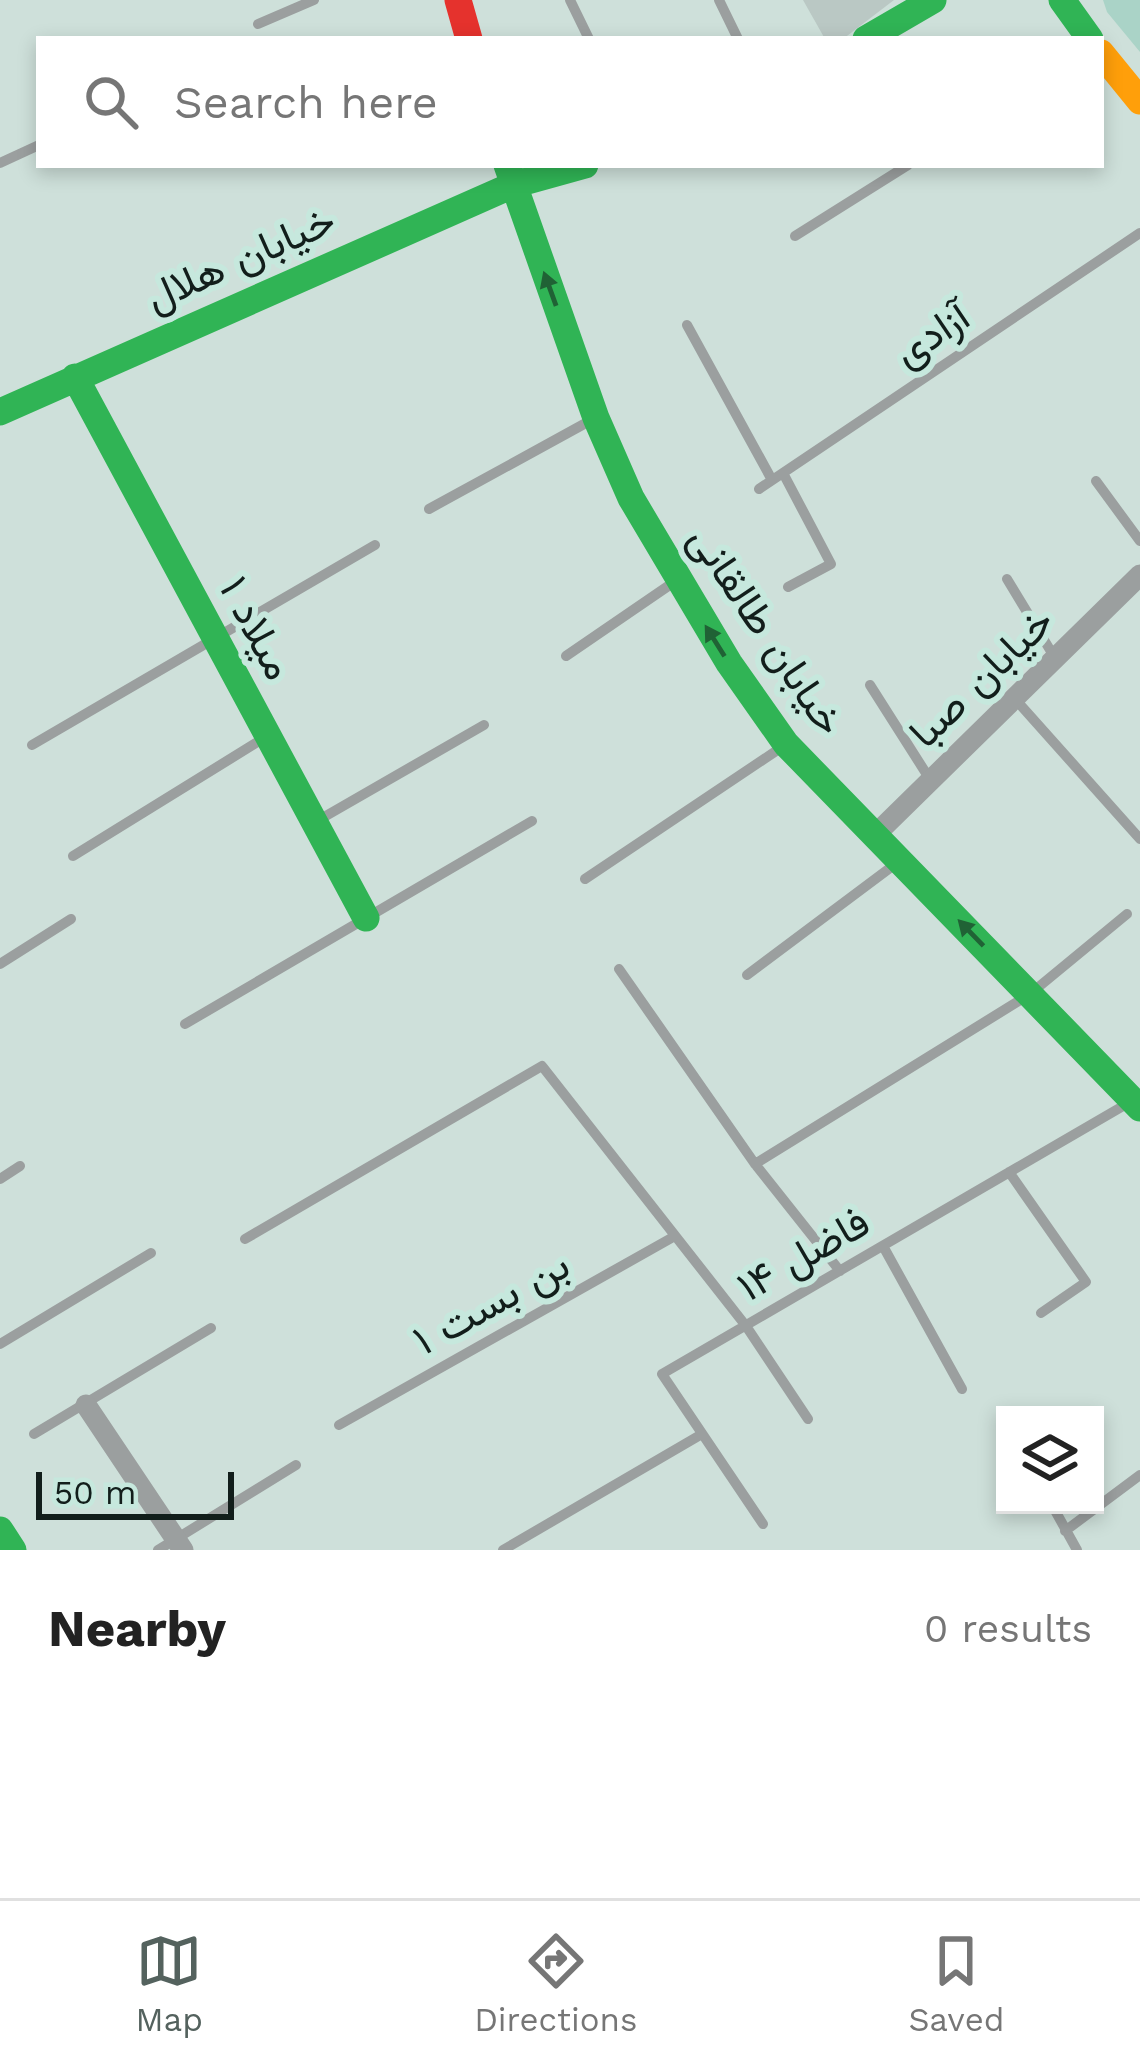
<!DOCTYPE html>
<meta charset="utf-8">
<style>
body{margin:0;font-family:"Work Sans",Vazirmatn,sans-serif;background:#f2f2f2;color:#222}
.controls{position:absolute;right:36px;bottom:36px;display:grid;overflow:hidden;border-radius:0px;box-shadow:0 6px 18px #0003}
.controls button{width:108px;height:108px;display:grid;place-items:center;padding:0;border:0;border-bottom:3px solid #e0e0e0;background:#fff;color:#222;font:60px sans-serif}
.scale{position:absolute;left:36px;bottom:30px;width:198px;box-sizing:border-box;padding-left:12px;border:6px solid #121e1b;border-top:0;font-size:33px;line-height:42px;white-space:nowrap;color:#121e1b;-webkit-text-stroke:9px #c6e8dd;paint-order:stroke}
.list{margin:0;padding:0;list-style:none}
h2{display:flex;justify-content:space-between;align-items:center;height:156px;margin:0;padding:0 48px;font-size:51px}
h2 small{font-size:39px;font-weight:400;color:#767676}
.icon{flex:none;width:66px;height:66px;fill:none;stroke:currentColor;stroke-width:2;stroke-linecap:round;stroke-linejoin:round}
.map{position:relative;flex:none;width:1140px;height:1550px;overflow:hidden}
.search{position:absolute;background:#fff;box-shadow:0 6px 18px #0003;left:36px;right:36px;top:36px;height:132px;display:flex;align-items:center;gap:30px;box-sizing:border-box;padding:0 42px;border-radius:0px;color:#767676;font-size:45px}
.sheet{height:348px;background:#fff}
nav{display:flex;justify-content:space-around;align-items:center;box-sizing:border-box;height:168px;border-top:3px solid #e0e0e0;background:#fff;font-size:33px;color:#767676}
nav a{display:grid;justify-items:center;gap:6px}
nav .on{color:#54625e}
.map>svg:first-child{display:block}
.green{fill:#aad3c7}
.building{fill:#bac8c4}
.lines{fill:none;stroke-linecap:round;stroke-linejoin:round}
.lane{stroke:#9b9f9f;stroke-width:10}
.street{stroke:#9b9f9f;stroke-width:21}
.fast{stroke:#30b455;stroke-width:27}
.slow{stroke:#ff9f0a;stroke-width:27}
.jam{stroke:#e5322d;stroke-width:27}
.oneway{fill:#206235}
.labels{text-anchor:middle;dominant-baseline:central;stroke-width:12;stroke-linejoin:round;paint-order:stroke}
.street-label{font-size:42px;fill:#121e1b;stroke:#c6e8dd}
</style>
<div class="map">
<svg width="1140" height="1550" viewBox="0 0 1140 1550">
<rect width="100%" height="100%" fill="#cee0da"/>
<path class="green" d="M1103,0H1140V52L1107,12Z"/>
<path class="building" d="M803,0H894L843,39H825Z"/>
<g class="lines">
<path class="lane" d="M570,0L589,39
M719,0L738,39
M258,24L314,0
M0,163L39,145
M795,236L908,165
M687,325L772,480
M783,473L831,564L788,587
M1096,481L1140,541
M759,489L1140,233
M429,509L595,418
M1007,579L1055,658
M566,656L677,580
M870,685L931,781
M1016,700L1140,839
M32,745L375,545
M317,821L484,725
M73,856L264,738
M585,879L782,747
M0,964L71,919
M619,969L755,1164L840,1271
M747,975L898,862
M185,1024L532,821
M755,1164L1030,994L1127,914
M1009,1172L1086,1282L1041,1313
M0,1179L20,1166
M245,1239L542,1066L746,1326L808,1419
M883,1246L962,1389
M0,1344L151,1253
M339,1425L675,1236
M34,1434L211,1328
M1052,1505L1077,1550
M763,1524L662,1374L1130,1102
M1065,1531L1140,1475
M158,1550L296,1465
M503,1550L702,1434"/>
<path class="street" d="M876,834L1140,575
M86,1405L183,1550"/>
<path class="fast" d="M1062,0L1090,39
M866,39L933,0
M507,165L596,418L631,498L729,663L786,744L1140,1108
M75,377L366,918
M0,412L513,185L585,165
M0,1530L13,1550"/>
<path class="slow" d="M1101,53L1140,101"/>
<path class="jam" d="M458,0L469,39"/>
</g>
<defs><path id="oneway-solid" d="M-6-.8H1V-3.2L6.5 0L1 3.2V.8H-6Z" transform="scale(3)"/></defs>
<g class="oneway">
<use href="#oneway-solid" transform="translate(550 289) rotate(-110)"/>
<use href="#oneway-solid" transform="translate(715 641) rotate(-122)"/>
<use href="#oneway-solid" transform="translate(971 933) rotate(-134)"/>
</g>
<g class="labels">
<g class="street-label">
<text transform="translate(240 258) rotate(-24)">خیابان هلال</text>
<text transform="translate(931 334) rotate(-34)">آزادی</text>
<text transform="translate(257 628) rotate(62)">میلاد ۱</text>
<text transform="translate(767 630) rotate(56)">خیابان طالقانی</text>
<text transform="translate(981 677) rotate(-44)">خیابان صبا</text>
<text transform="translate(803 1254) rotate(-30)">فاضل ۱۴</text>
<text transform="translate(491 1302) rotate(-29)">بن بست ۱</text>
</g>
</g>
</svg>
<div class="controls">
<button><svg class="icon" aria-label="layers" viewBox="0 0 24 24"><path d="M12 4l9 5-9 5-9-5zM3 14l9 5 9-5"/></svg></button>
</div>
<div class="scale">50 m</div>
<div class="search"><svg class="icon" aria-label="search" viewBox="0 0 24 24"><circle cx="10" cy="10" r="6"/><path d="M15 15l6 6"/></svg>Search here</div>
</div>
<section class="sheet">
<h2>Nearby<small>0 results</small></h2>
<ul class="list">
</ul>
</section>
<nav>
<a class="on"><svg class="icon" aria-label="map" viewBox="0 0 24 24"><path d="M3 6l6-2 6 2 6-2v14l-6 2-6-2-6 2zM9 4v14M15 6v14"/></svg>Map</a>
<a><svg class="icon" aria-label="directions" viewBox="0 0 24 24"><path d="M12 3l9 9-9 9-9-9zM9 14v-3h6M13 9l2 2-2 2"/></svg>Directions</a>
<a><svg class="icon" aria-label="saved" viewBox="0 0 24 24"><path d="M7 4h10v16l-5-4-5 4z"/></svg>Saved</a>
</nav>
